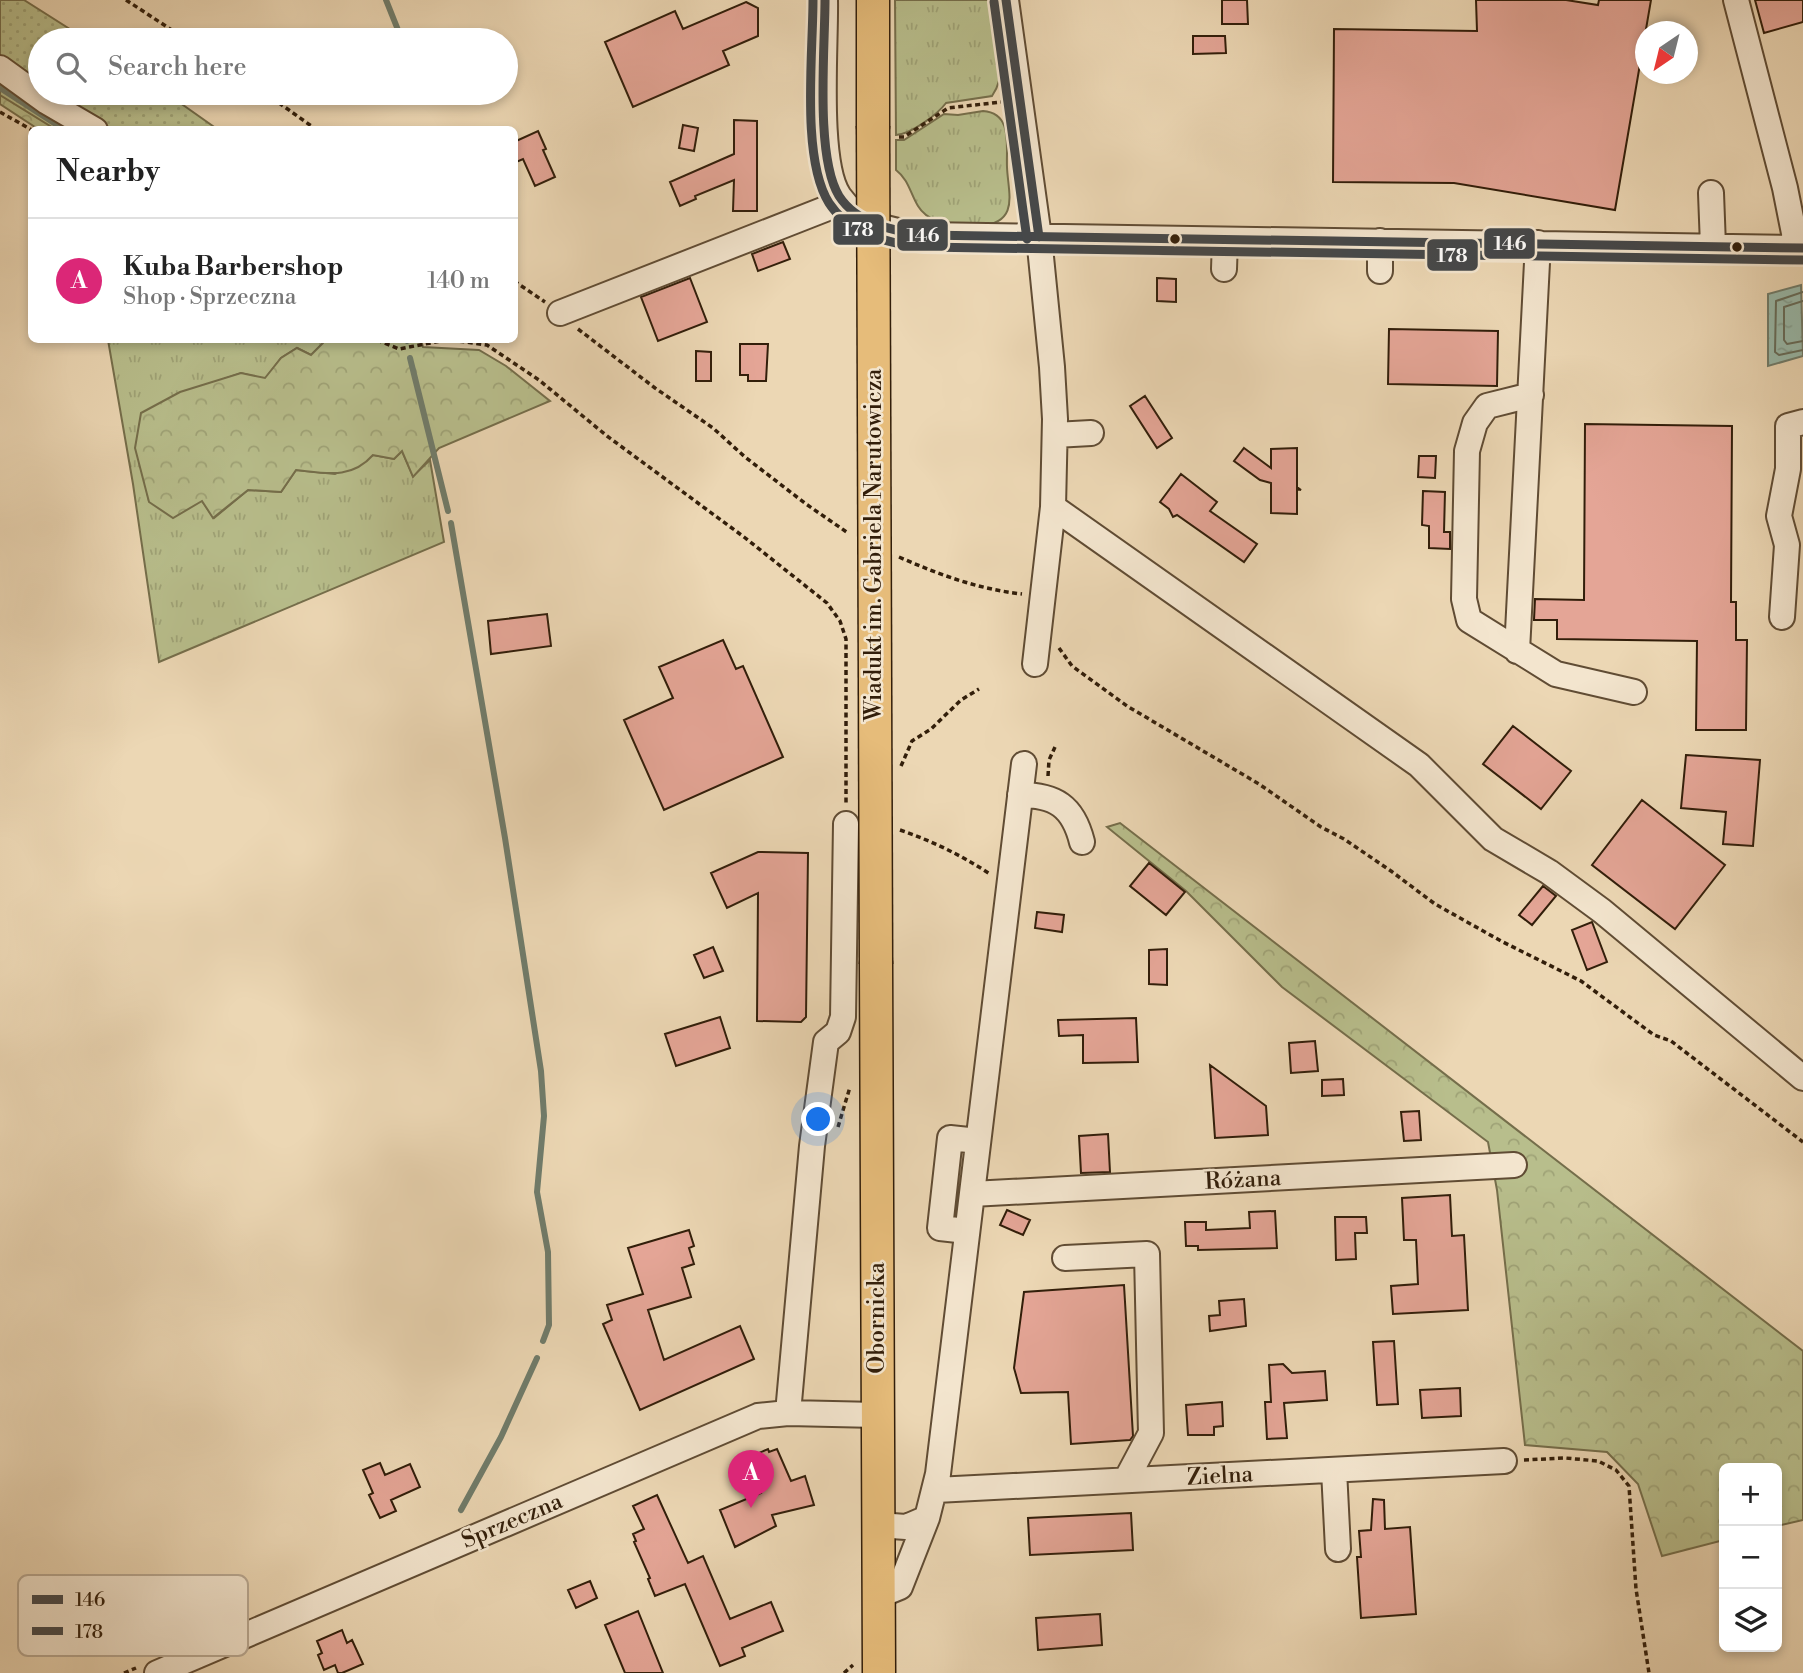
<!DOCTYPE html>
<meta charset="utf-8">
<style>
body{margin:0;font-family:"Libre Bodoni",serif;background:#f2f2f2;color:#222}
.controls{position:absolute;right:21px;bottom:21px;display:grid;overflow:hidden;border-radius:10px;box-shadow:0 4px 10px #0003}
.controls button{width:63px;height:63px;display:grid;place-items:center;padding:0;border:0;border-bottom:2px solid #e0e0e0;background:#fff;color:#222;font:35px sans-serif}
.compass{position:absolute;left:1635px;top:21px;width:63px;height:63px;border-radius:50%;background:#fff;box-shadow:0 4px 10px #0003;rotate:215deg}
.you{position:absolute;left:819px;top:1120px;width:24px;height:24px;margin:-18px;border:5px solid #fff;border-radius:50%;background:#1a73e8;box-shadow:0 0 0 10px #1a73e833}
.badge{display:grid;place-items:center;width:46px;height:46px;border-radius:50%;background:#db2777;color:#fff;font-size:23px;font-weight:700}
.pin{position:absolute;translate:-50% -58px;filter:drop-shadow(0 2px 4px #0008)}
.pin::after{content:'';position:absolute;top:37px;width:24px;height:21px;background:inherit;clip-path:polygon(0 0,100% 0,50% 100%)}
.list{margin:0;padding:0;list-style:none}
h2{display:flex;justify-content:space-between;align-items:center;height:91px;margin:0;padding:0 28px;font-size:30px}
h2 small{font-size:23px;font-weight:400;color:#767676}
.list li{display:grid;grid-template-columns:46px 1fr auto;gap:21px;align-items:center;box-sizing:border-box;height:126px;padding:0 28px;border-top:2px solid #e0e0e0}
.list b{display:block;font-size:26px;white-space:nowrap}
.list p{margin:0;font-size:23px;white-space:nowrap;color:#767676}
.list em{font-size:23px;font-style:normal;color:#767676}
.icon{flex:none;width:38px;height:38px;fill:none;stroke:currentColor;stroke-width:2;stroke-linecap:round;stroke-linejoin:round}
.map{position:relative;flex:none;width:1803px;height:1673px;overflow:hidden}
.search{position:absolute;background:#fff;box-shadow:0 4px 10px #0003;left:28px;top:28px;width:490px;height:77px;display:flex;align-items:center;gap:18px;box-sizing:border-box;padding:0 24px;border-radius:38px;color:#767676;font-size:26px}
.panel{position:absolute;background:#fff;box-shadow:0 4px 10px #0003;left:28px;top:126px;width:490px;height:217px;border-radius:10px}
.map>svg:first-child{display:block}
.grass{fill:url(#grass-tufts);stroke:#756e4b;stroke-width:2}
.forest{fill:url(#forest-crowns);stroke:#756e4b;stroke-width:2}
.garden{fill:url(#garden-dots);stroke:#756e4b;stroke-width:2}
.water{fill:url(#water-ripples);stroke:#707c6b;stroke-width:2}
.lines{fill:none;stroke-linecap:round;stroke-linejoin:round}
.shore{stroke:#666c5a;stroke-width:2}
.stream{stroke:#707c6b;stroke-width:6}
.building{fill:#e4a596;stroke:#321e0a;stroke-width:2}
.minor-casing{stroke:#604c34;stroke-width:28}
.major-casing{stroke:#321e0a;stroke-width:35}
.path{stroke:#321e0a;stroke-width:3.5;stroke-dasharray:5 3.5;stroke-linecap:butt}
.minor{stroke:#f3e5ce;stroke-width:24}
.major{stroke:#e6bc7a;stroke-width:32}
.major-bridge-casing{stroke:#321e0a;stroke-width:35;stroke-linecap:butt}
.major-bridge{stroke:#e6bc7a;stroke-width:32}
.bus-1-casing{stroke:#f3e5ce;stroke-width:14}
.bus-2-casing{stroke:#f3e5ce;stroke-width:14}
.bus-1{stroke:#45484a;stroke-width:9}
.bus-2{stroke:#45484a;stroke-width:9}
.bus-dot{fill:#321e0a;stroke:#f3e5ce;stroke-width:2.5}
.labels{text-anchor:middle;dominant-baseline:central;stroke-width:5;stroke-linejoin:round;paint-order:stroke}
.street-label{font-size:23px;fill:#321e0a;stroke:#f3e5ce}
.key{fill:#f3e5ce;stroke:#b9a993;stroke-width:2}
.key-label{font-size:19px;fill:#321e0a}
.line-badge{stroke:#f3e5ce;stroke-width:2.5}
.badge-label{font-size:19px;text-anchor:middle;font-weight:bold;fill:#fff}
</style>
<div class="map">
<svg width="1803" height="1673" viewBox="0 0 1803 1673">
<defs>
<pattern id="grass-tufts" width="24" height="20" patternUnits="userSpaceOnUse" patternTransform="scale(1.75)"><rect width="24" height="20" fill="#b8be8c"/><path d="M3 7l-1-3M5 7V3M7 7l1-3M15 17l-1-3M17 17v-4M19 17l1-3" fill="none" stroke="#9fa377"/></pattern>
<pattern id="forest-crowns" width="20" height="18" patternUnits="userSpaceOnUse" patternTransform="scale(1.75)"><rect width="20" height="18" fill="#b8be8c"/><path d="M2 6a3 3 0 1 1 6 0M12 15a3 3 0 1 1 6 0" fill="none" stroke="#9fa377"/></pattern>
<pattern id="garden-dots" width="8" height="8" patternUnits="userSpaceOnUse" patternTransform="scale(1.75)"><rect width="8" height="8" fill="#b8be8c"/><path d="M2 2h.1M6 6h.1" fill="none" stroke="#9fa377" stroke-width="1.8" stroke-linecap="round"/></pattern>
<pattern id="water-ripples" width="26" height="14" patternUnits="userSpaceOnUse" patternTransform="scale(1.75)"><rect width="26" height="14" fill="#99baab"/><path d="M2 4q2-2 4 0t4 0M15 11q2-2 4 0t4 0" fill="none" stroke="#849f92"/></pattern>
</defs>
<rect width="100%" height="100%" fill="#ecd7b4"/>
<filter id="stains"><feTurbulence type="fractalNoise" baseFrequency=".00286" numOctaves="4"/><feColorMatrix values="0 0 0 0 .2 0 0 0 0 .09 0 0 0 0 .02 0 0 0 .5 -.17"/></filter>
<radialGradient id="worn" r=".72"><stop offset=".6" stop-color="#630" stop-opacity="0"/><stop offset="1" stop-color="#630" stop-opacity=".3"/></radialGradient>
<path class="grass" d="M895,0H994C998,29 1010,71 992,96L946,103C937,115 911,134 896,135Z
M983,111C1013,113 1006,146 1007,167C1008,193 1020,222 981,226C961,227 930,226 918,206C910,193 909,180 896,170V140H904L944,114L958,115Z
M108,340H324L323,343L311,355L297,348L281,358L265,379L241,373L218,381L144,478L149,501H202L214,518L248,490L281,492L296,470L335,474L373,455L394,459L402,451L413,476L430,460L444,542L159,662L133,484Z"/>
<path class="forest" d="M0,76L82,129H38L0,104Z
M324,340H421L423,347L479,350L506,366L550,401L439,448L413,477L402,451L394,459L373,455C351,480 325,473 296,470L281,492L248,490L213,518L202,501L173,518L149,502L135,448L141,413L180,392L241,373L265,378L281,358L297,348L311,355L323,343Z
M1120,823L1803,1351V1520L1777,1526V1468H1724V1540L1662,1556L1638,1484L1607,1452L1525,1445L1497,1190L1488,1142L1282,987L1186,891L1107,827Z"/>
<path class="garden" d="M0,0H24L87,40H40V93H166L217,129H55L0,95Z"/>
<path class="water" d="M1801,285L1803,356L1768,366V294Z"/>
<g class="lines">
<path class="shore" d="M1803,292L1776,301L1775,352L1779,355L1803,350
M1803,301L1784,307V340L1787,344L1803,341"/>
<path class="stream" d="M386,0L402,40
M0,88L65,130
M406,340L407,341
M410,358L448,511
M451,523L505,838L541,1071L544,1116L537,1192L548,1252L549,1325L543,1341
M461,1510L501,1437L537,1358"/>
</g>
<path class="building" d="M1222,0H1247L1248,24H1222Z
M1476,0H1566L1598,5L1599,0H1651L1615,210L1454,183L1333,182L1334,29L1477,31Z
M1755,0H1803V22L1764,33Z
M746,2L758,8V36L723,51L729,65L633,107L605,42L675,11L683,29Z
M1193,36H1225L1226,53L1193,54Z
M734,120L757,121V211H733L734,180L695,196L696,199L680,206L670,182L734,154Z
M683,125L698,128L694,151L679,148Z
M538,131L546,149L543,150L555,177L535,186L523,159L514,163V142Z
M783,242L790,259L758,271L752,254Z
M690,278L707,322L658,341L641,297Z
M1157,278L1176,279V302L1157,301Z
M1389,329L1498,331L1497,386L1388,384Z
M740,344H768L766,381H748V375H740Z
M696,351L711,352V381H696Z
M1145,396L1172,438L1157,448L1130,406Z
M1585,424L1732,426L1731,602H1736V640H1747L1746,730H1696L1697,641L1557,639V620H1534L1535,599L1584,600Z
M1244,448L1271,468V449L1297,448V487L1301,490L1297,489V514L1271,513V483L1260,480L1234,461Z
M1419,456H1436L1435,478L1418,477Z
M1181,474L1217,502L1210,511L1257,544L1244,562L1177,515L1173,517L1169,509L1160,502Z
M1423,491L1445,492L1444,532H1450V549L1429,548V526L1422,525Z
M547,614L551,646L491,654L488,621Z
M723,640L736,669L743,666L783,757L664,810L624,720L673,698L659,667Z
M1513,726L1571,771L1541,809L1483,764Z
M1686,755L1760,760L1753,846L1723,844L1726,812L1681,808Z
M1642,800L1725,865L1675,929L1592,865Z
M758,852L808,853L806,1017L801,1022L757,1021L758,893L727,908L711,873Z
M1149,863L1185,892L1166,915L1130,886Z
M1543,886L1556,896L1532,925L1519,915Z
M1037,912L1064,915L1062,932L1035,928Z
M1592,922L1607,962L1587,970L1572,930Z
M713,947L723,971L704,978L694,955Z
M1167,949V985L1149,984V950Z
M720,1017L730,1048L676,1066L665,1034Z
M1136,1018L1138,1062L1083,1063V1035L1059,1036L1058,1020Z
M1315,1041L1318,1071L1291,1073L1289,1043Z
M1210,1065L1266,1106L1268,1135L1215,1138Z
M1343,1079L1344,1095L1322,1096V1080Z
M1419,1111L1421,1140L1404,1141L1401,1112Z
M1108,1134L1110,1172L1081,1173L1079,1136Z
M1450,1195L1452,1236L1464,1235L1468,1310L1393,1314L1391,1286L1418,1284L1416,1240H1404L1402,1198Z
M1007,1210L1030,1220L1023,1235L1000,1225Z
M1275,1211L1277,1248L1198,1250V1246H1186L1185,1222H1206V1230L1250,1228L1249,1212Z
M1335,1217H1366L1367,1233H1355L1356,1259L1336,1260Z
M689,1230L694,1246L689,1248L694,1264L682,1268L691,1297L648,1310L664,1360L740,1326L754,1359L640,1410L603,1324L612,1320L607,1305L643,1294L628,1248Z
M1124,1285L1133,1436L1130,1440L1071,1444L1068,1392L1021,1393L1014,1368L1024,1292Z
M1244,1299L1246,1326L1210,1331L1209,1316L1220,1315L1219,1301Z
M1394,1341L1398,1404L1377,1405L1373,1342Z
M1283,1364L1292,1373L1325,1371L1327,1400L1284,1403L1287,1438L1267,1439L1265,1402H1271L1269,1365Z
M1460,1388L1461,1416L1422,1418L1420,1390Z
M1222,1402L1223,1426L1214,1427V1435H1188L1186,1405Z
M768,1449L769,1452L777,1449L791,1481L805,1476L814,1505L772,1515L776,1526L735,1547L720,1510L761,1493L745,1459Z
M380,1463L385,1475L410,1464L420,1487L391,1500L396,1511L380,1518L369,1495L373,1493L363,1470Z
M657,1495L688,1563L703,1556L730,1619L771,1602L783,1631L742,1648L745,1656L720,1666L685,1584L655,1596L648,1579L650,1578L634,1542L636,1541L633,1534L644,1529L633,1506Z
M1373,1499L1384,1500L1385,1529L1410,1527L1416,1614L1361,1618L1357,1557H1361L1359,1531L1371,1530Z
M1131,1513L1133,1550L1030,1555L1028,1518Z
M590,1581L597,1598L576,1608L568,1590Z
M638,1611L663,1673H625L605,1625Z
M1100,1614L1102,1645L1038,1650L1036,1618Z
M342,1630L347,1643L352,1640L363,1664L342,1673H338L335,1665L324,1670L318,1655L322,1653L317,1641Z"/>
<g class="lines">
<defs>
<path id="minor" d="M825,0C826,45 816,162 839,196C858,224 893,232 924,235L1803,248
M1006,0L1039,237L1052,367L1055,419L1053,507L1035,664
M1736,0L1785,188L1797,248
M0,68L47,102L95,130
M1711,193L1713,246
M1224,269L1225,240
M1380,271V241
M560,313L843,202
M1531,395L1487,406L1475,423L1467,451L1464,599L1469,620L1556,674L1634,692
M1055,435L1091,433
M1053,507L1419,765L1493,839L1549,872L1602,911L1803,1078
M1782,617L1787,545L1779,516L1788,469V426L1803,422
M1517,651L1538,243
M1020,795C1055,795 1073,806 1082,842
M972,1194L1514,1165
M967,1231L940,1228L950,1138L978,1141
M1065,1258L1147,1254L1151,1433L1126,1480
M788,1413L812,1146L826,1042L838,1032L843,1017L846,824
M1334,1470L1338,1549
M936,1490L1504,1461
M878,1525L906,1527L927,1518
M878,1596L900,1587L927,1518L938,1474L1024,764
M157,1673L758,1416L788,1413L877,1415"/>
<path id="major" d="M873,0V126
M876,964L879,1673"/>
</defs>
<use href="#minor" class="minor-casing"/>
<use href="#major" class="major-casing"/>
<path class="path" d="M126,0L187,40
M265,93L317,130
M0,112L32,130
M899,137H904L948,108L1001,102
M514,281L545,302
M578,329L655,388L713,428L745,457L806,504L848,533
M377,340L399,349L446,340
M451,340L487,345L539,380L607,436L744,537L827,603L840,621L846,639V804
M899,557C940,575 978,589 1022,594
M1059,648L1072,666L1127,706L1259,784L1321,827L1344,839L1391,871L1435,904L1501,941L1581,981L1654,1035L1671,1041L1803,1142
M901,766L912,741L931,729L961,700L979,689
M1048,776L1049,760L1055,747
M900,830C932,841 961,855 990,874
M838,1127L850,1087
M1524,1460L1565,1458L1598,1461L1616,1470L1629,1486L1636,1589L1649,1673
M124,1673L136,1668
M844,1673L853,1665"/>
<use href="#minor" class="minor"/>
<use href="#major" class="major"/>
<defs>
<path id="major-bridge" d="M873,126L876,964"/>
</defs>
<use href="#major-bridge" class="major-bridge-casing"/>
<use href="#major-bridge" class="major-bridge"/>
<defs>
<path id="bus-1" d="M825,0C825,48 815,157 839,196C857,224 894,231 924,235L1803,248
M1006,0L1039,237"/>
<path id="bus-2" d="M813,0C813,53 801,159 829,203C849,234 889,244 924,247L1803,260
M994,2L1027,239"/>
</defs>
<use href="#bus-1" class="bus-1-casing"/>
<use href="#bus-2" class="bus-2-casing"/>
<use href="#bus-1" class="bus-1"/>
<use href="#bus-2" class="bus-2"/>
</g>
<g class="bus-dot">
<circle cx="1175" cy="239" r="6"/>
<circle cx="1737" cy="247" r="6"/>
</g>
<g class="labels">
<g class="street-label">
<text transform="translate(874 545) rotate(-90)">Wiadukt im. Gabriela Narutowicza</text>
<text transform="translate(1243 1180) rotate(-3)">Różana</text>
<text transform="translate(877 1318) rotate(-90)">Obornicka</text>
<text transform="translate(1220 1476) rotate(-3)">Zielna</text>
<text transform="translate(512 1521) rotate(-23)">Sprzeczna</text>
</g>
</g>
<rect x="18" y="1575" width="230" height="81" rx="10" class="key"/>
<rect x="32" y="1595" width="31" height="9" fill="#45484a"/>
<rect x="32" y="1627" width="31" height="8" fill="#45484a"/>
<g class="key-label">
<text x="75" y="1606">146</text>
<text x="75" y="1638">178</text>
</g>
<g class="line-badge">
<rect x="832" y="213" width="53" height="33" rx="7" fill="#45484a"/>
<rect x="896" y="218" width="53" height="34" rx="7" fill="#45484a"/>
<rect x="1483" y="227" width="53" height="33" rx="7" fill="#45484a"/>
<rect x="1426" y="238" width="53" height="34" rx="7" fill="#45484a"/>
</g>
<g class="badge-label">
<text x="858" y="236">178</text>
<text x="923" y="242">146</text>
<text x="1510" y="250">146</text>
<text x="1452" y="262">178</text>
</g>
<rect width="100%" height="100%" filter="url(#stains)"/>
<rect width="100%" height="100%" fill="url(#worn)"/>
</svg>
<div class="controls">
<button>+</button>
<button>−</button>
<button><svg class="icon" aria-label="layers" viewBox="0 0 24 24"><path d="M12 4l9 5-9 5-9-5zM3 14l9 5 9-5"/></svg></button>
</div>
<svg class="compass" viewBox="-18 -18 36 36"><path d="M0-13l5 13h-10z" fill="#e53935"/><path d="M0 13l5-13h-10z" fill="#767676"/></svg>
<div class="you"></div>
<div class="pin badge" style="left:751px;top:1508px">A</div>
<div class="search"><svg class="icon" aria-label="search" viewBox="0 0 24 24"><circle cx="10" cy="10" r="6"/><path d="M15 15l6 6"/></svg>Search here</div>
<section class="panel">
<h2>Nearby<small></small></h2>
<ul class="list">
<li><span class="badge">A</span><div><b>Kuba Barbershop</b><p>Shop · Sprzeczna</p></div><em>140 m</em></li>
</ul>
</section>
</div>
